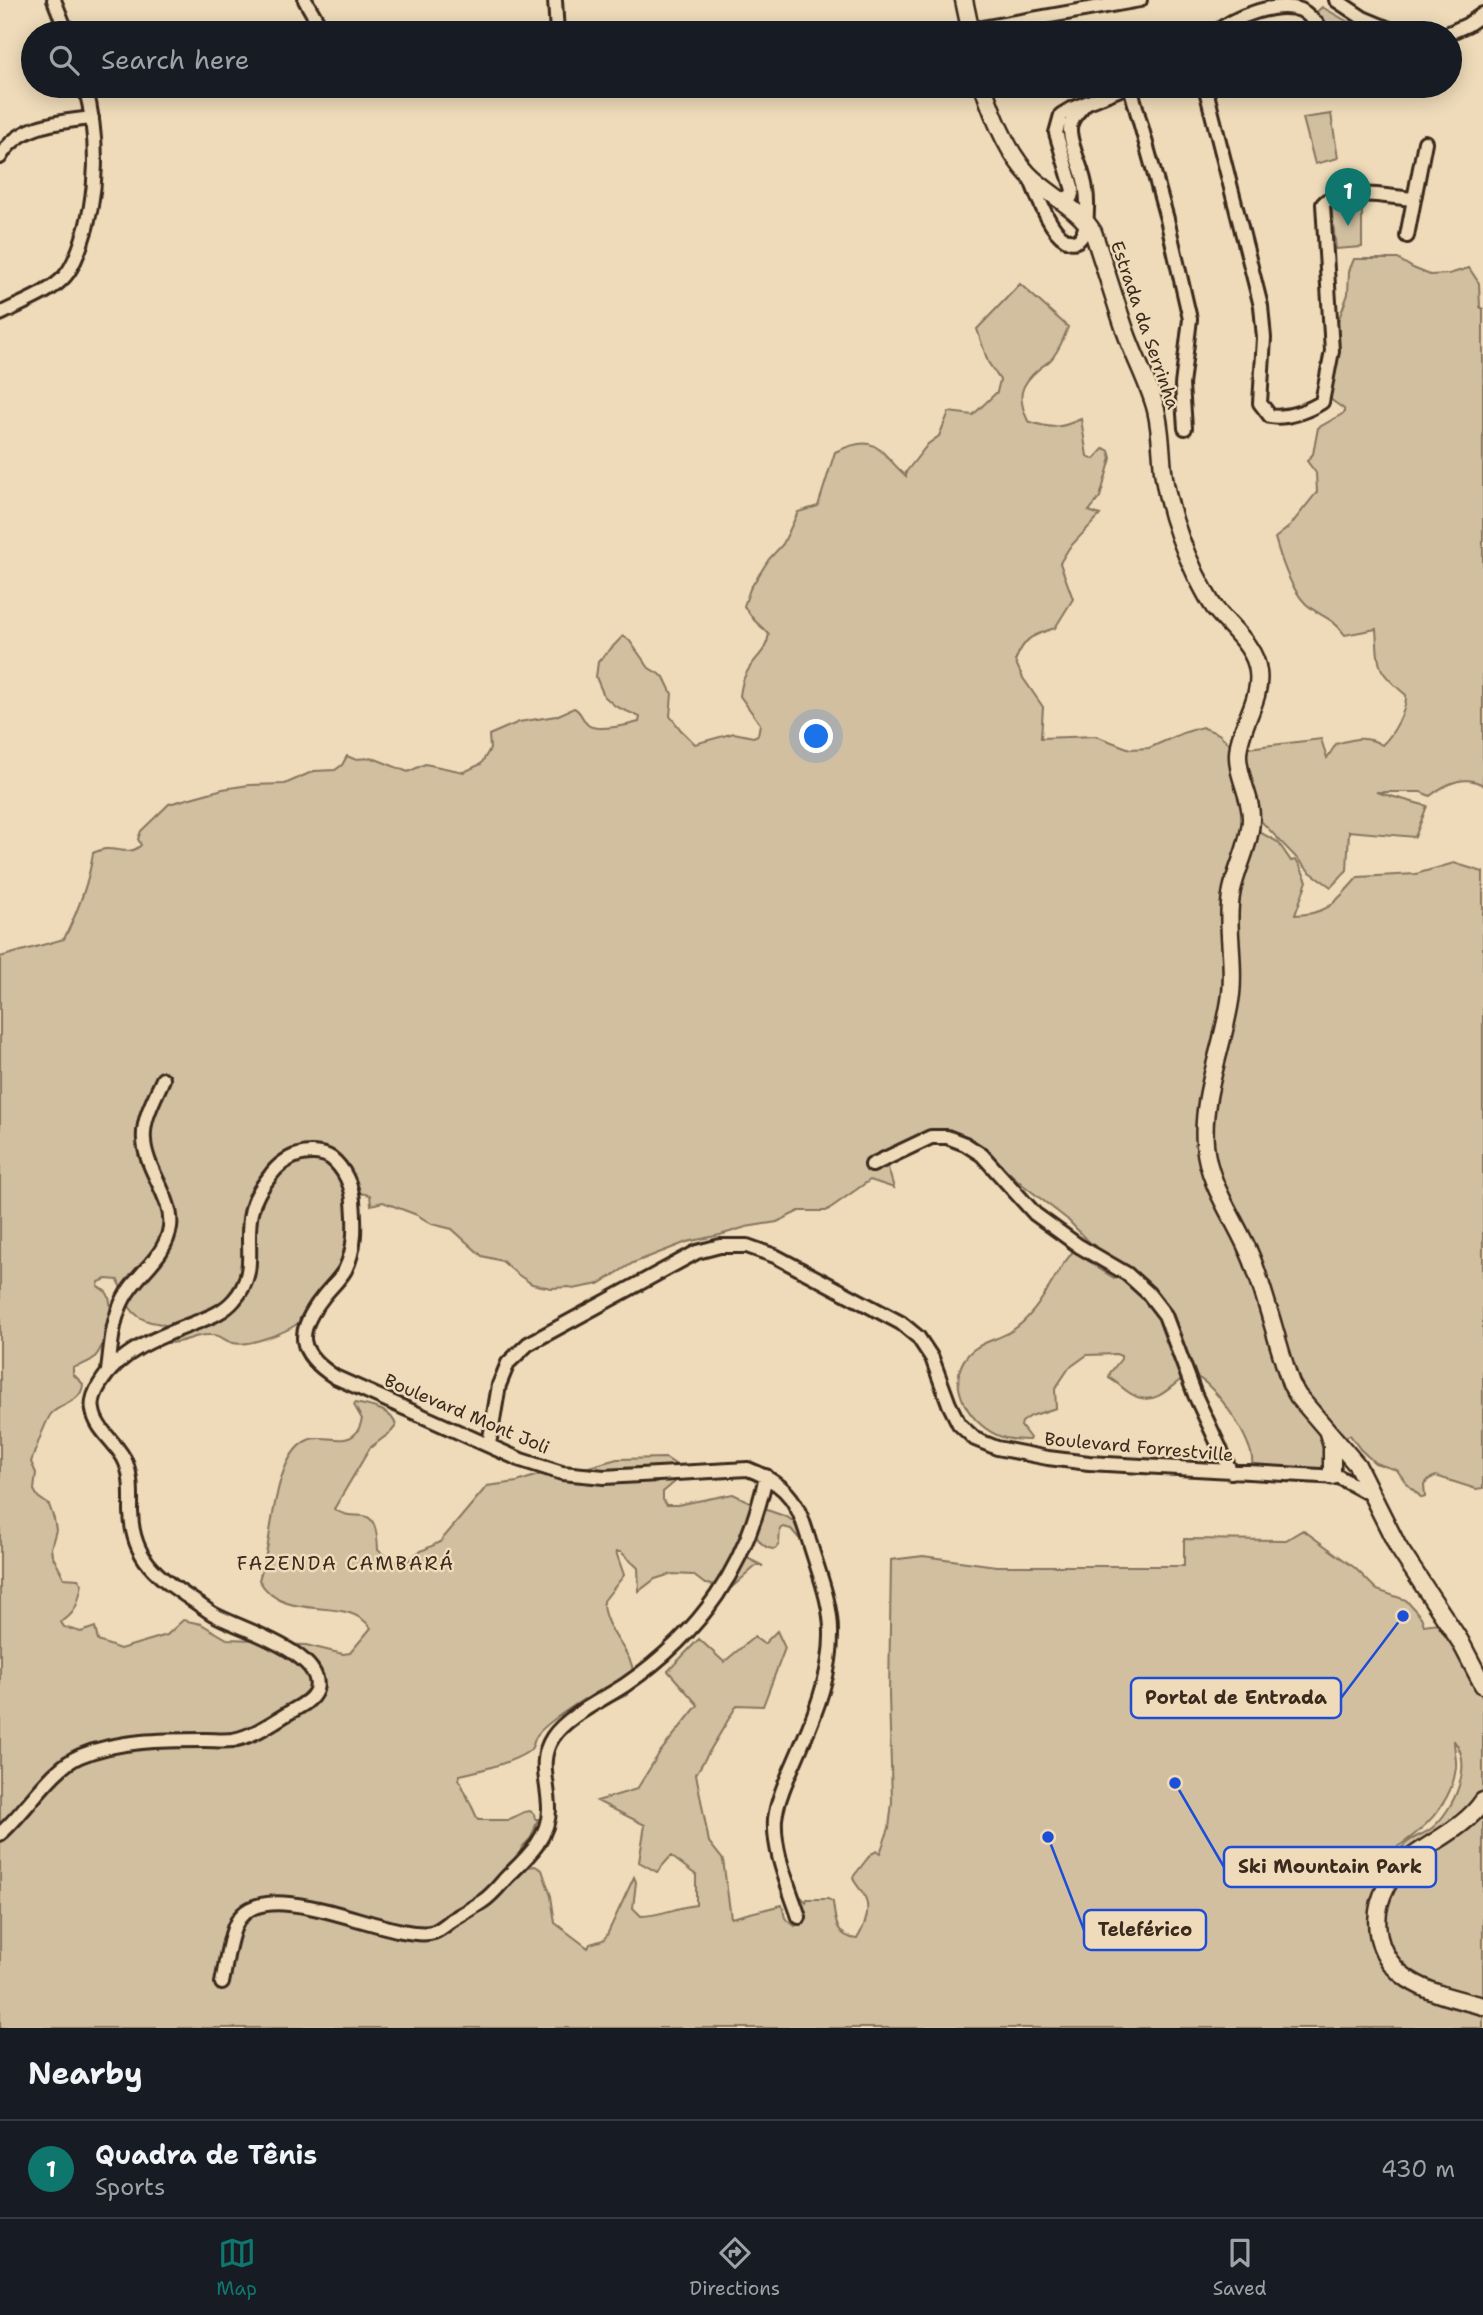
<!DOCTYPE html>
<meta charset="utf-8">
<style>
body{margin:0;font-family:"Shantell Sans",sans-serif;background:#20242c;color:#f1f3f6}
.you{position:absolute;left:817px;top:737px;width:24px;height:24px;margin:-18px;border:5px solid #fff;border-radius:50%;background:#1a73e8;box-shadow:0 0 0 10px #1a73e833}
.badge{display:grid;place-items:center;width:46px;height:46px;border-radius:50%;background:#0f766e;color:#fff;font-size:23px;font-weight:700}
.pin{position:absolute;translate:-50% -58px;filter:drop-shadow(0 2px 4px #0008)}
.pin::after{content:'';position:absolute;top:37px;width:24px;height:21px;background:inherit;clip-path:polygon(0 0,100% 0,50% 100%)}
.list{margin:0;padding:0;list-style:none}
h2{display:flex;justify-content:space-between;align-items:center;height:91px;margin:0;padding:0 28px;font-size:30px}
h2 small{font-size:23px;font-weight:400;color:#9ea1a6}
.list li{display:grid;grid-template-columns:46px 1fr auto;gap:21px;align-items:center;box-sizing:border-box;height:98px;padding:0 28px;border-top:2px solid #363941}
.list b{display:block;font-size:26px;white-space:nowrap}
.list p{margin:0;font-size:23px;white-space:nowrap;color:#9ea1a6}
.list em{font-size:23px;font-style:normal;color:#9ea1a6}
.icon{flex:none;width:38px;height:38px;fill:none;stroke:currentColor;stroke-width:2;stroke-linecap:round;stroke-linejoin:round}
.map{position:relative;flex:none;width:1483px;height:2028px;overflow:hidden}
.search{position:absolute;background:#171b24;box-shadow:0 4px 18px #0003;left:21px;right:21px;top:21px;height:77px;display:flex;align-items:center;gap:18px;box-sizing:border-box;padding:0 24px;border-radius:38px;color:#9ea1a6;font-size:26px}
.sheet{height:189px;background:#171b24}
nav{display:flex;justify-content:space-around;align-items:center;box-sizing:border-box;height:98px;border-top:2px solid #363941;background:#171b24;font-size:19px;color:#9ea1a6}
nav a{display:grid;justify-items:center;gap:4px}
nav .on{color:#0f766e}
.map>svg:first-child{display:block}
.green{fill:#d1bfa0;stroke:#86745f;stroke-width:2;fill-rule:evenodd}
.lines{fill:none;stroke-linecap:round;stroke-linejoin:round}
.minor-casing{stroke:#3b2a1e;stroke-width:18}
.tertiary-casing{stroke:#3b2a1e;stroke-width:21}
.minor{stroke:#efdbb9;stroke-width:12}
.tertiary{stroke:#efdbb9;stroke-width:16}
.labels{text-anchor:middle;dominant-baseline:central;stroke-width:5;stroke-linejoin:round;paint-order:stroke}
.street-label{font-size:18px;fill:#3b2a1e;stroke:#efdbb9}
.neighbourhood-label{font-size:19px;letter-spacing:2px;fill:#3b2a1e;stroke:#efdbb9}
.leader{fill:none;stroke:#1d4ed8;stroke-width:2.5}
.callout-dot{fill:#1d4ed8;stroke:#efdbb9;stroke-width:2.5}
.callout{fill:#efdbb9;stroke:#1d4ed8;stroke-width:2.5}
.callout-label{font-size:19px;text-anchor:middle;font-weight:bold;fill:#3b2a1e}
</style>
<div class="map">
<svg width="1483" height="2028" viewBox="0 0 1483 2028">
<rect width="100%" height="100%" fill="#efdbb9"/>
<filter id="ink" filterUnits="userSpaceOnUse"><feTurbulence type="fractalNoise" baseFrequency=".0143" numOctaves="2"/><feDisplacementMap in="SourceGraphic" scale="14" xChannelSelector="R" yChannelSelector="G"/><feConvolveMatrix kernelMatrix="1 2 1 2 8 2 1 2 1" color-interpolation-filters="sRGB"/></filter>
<g filter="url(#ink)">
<path class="green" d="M1322,7L1366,32V33H1329L1312,16Z
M1331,114L1338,158L1315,164L1303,118Z
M1362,200V247L1336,249L1331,205Z
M1354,259H1398L1413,268L1430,275L1449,274L1469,268L1479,283L1480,307L1483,309V785C1465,774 1445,784 1430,796L1421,792H1376L1427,806L1415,837L1349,831L1347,870L1331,887L1310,872L1259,819L1255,799L1245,768L1248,748L1321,739L1327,758L1336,744C1353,739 1366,735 1382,745C1393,735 1407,710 1406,695C1375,669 1379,668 1376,629L1345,635C1332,616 1320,617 1306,604C1290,588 1281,559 1275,538L1289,527L1317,492L1316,473L1307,461L1313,454L1318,428L1344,413V409L1330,399L1320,384L1330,356L1337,324L1348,294L1349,271Z
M1020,284L1068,327C1064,338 1060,348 1053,357C1050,362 1045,364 1040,368C1019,385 1017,397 1028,421C1050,429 1059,429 1081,419L1087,456L1094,459L1104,448L1109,451L1111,458L1100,497L1089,511L1100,515L1069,548L1060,563L1073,599L1055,628C1031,636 1025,637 1015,661L1023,678L1043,707L1041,738L1096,736L1130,749L1149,748L1183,733L1202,727L1219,734L1234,748L1255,824L1261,833L1278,842L1291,861L1295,860L1299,864L1307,881L1295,915C1330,914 1336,901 1358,877L1416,874L1454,863L1483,872V1488L1476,1489L1436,1476L1429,1479L1424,1485L1425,1497L1422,1498L1407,1484L1397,1470L1375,1463L1360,1449L1350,1435L1331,1441L1325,1477L1261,1470L1252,1464C1256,1445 1214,1381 1194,1376C1179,1372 1164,1404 1141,1398C1127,1395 1121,1384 1109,1378L1110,1373L1121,1359V1356L1116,1354L1087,1355L1069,1368L1055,1389L1056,1408L1031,1416L1022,1422L1021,1426L1030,1438L1029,1440C1020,1440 1010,1440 1002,1437C971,1427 944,1384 967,1356C977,1343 996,1340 1010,1332C1034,1317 1046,1292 1060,1269C1065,1261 1071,1256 1075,1247L1079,1248L1098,1268L1114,1278L1116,1276L1109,1266L1119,1265L1121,1263L1094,1247L1067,1219L1023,1185L989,1154L971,1144L929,1141L896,1157L888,1168L894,1188L870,1180L826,1211H799L777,1222L746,1227L720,1235L687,1242L633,1263L599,1284L573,1289L570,1287L551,1288L532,1284L517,1274L502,1261L482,1256L452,1229L432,1224L417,1215L383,1202L371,1205L370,1195L360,1193C348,1216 347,1247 351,1273C335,1281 317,1288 308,1304C305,1308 304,1315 302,1319C293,1331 248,1347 233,1343C222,1340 222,1334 208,1335C193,1335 185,1343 167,1343V1326C161,1323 158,1323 151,1322C130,1317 124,1299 118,1280L106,1279L99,1282L98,1286C101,1289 105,1290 107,1293C116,1308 105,1347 94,1358C89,1363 80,1365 73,1368V1374L83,1384C82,1403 61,1403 51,1414C45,1422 35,1451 31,1462L36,1473L34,1490L38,1497L49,1505L54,1519L56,1530L51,1548L52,1555L64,1578L78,1579L82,1584C78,1602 77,1613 61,1622L64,1627L81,1632L95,1627L98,1641L120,1649L167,1635L183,1620L201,1624L227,1639L256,1640L276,1644L306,1645L343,1654L350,1653L371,1628C346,1593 285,1626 259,1580C262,1570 265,1559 267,1549C273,1521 277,1453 308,1440C322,1433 343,1446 355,1434C358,1431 361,1423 362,1419L354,1405L355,1403C370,1406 392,1409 396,1426L391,1432L370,1448L334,1509C358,1526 376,1497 378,1550L389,1559L400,1564L406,1563L417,1553L440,1542L487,1486L517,1482L562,1467L578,1470L617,1459L666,1458L675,1464L678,1472L676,1481L663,1492V1500L667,1505H677L733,1494L767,1510L787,1517L794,1522L803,1543L791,1529L783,1527L780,1529L779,1544L775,1549C762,1549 758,1539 752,1529L742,1545L749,1559L763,1566H756L731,1588L729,1585L705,1584L693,1575L671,1574L655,1579L639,1591L638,1568L621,1552H616L624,1575L603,1602C603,1632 637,1654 633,1679C632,1684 629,1690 627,1695L610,1703L584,1699C573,1706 541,1727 536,1737C533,1742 534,1747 529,1751C514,1762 478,1771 460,1775L459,1779L478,1820H508L524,1812L530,1811L534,1814L535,1819H538L531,1838L522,1847L515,1865L521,1868L535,1866L542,1870L551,1896L555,1923L588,1948L590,1944L603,1940L607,1935L634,1877L636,1882L633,1908L641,1916C660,1916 677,1907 696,1905V1875L671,1856L657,1872L639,1862L645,1825L597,1801L637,1789L660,1752L698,1705L668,1671L699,1639L724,1662L754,1637L764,1644L777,1631L785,1648L763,1706L737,1705L696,1774L709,1842L723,1860L731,1918L782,1905L785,1918L795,1926C806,1917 802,1908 800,1896L806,1902L807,1899H828L833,1902C835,1920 836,1937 857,1939C865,1926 872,1908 863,1893C859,1887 855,1885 853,1877L871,1854L877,1851L880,1853L889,1828L892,1802L889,1695L891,1560L923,1556L996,1566H1184V1539L1286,1540L1303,1530L1355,1568L1377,1590L1406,1600L1421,1617L1424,1625L1438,1623L1452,1637L1483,1698V2028H0V957L64,939C77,913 89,882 93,853C97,851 101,850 105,849C119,848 130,856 141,845L138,839L141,831L169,804L223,789L249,785L285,784L314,771L335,770L342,765L347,756L354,759L373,758L408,772L425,764L464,772L481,764L490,749L489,735L519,722L556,716L574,708C582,712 582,720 588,725C597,732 629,725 639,722L640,717L615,706L604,696L596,677L598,662L623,636L629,640L649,668L664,677L672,694L670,716L681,730L695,744L734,733L753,737L758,735L760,724L740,696C741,689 742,680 746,674C754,657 766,654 769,634L754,620L744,606L750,589L769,559L783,544L798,512L818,506L835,452C878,432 877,450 906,476V472L928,444L939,436L949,412L973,415L997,392L1000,380L988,362L977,329ZM1454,1741C1474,1764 1454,1810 1432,1828C1425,1834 1415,1836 1408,1842C1401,1847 1396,1855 1388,1860L1392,1865L1379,1891L1376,1890L1374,1876L1379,1864L1376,1859C1411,1842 1451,1810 1456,1768C1457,1760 1454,1750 1454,1741Z"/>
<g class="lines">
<defs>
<path id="minor" d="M54,0L67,33
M305,0L324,33
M555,0L557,33
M1336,0L1363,18L1399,33
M970,30L1140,0
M1215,33C1234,17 1277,0 1301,10C1310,15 1318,25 1325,33
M1449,33L1467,25L1483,14
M1130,86L1167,219L1190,319L1182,385L1185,428
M1205,86L1261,306L1264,338L1260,403L1270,416C1286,419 1308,411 1322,402L1332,351L1323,204C1337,187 1392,197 1413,199
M0,157C19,124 59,122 92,118
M1030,178C1037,194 1049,230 1065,239C1090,254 1088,202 1086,190C1084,170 1072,152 1070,132C1069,120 1078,112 1085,104
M1061,199L1071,197L1073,190L1056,133L1061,115L1071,109L1128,86
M1407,236L1425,142
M0,314C19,304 52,292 65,276C73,267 76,257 80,247C99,195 99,138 85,86
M872,1165L931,1137H947L965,1144L982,1155L1035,1214L1079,1246L1127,1274L1148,1293L1165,1315L1195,1395L1231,1472
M108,1371C111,1346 112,1320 124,1298C138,1272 166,1257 170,1227C174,1199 145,1169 144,1140C142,1119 155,1098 163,1079
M489,1444L499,1385L508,1363L528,1344L697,1252L720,1246H747L775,1256L901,1323L918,1337L932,1358L949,1404L959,1424L975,1439L997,1448L1048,1458L1089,1463L1339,1477L1370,1494
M0,1834C26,1812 51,1768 80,1756C118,1740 164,1740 205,1740C214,1740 224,1741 233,1740C254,1736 272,1723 290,1712C299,1707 312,1701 316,1690C326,1653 238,1628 215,1615C209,1612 203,1607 197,1603C160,1578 132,1561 131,1512C131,1496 132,1478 126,1463C119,1444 96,1431 93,1410C91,1401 95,1392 100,1384C120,1351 158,1337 192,1324C207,1318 223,1313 234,1300C259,1272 244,1244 251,1213C254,1198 261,1188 270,1176C276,1167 287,1158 298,1155C308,1152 322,1152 331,1158C344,1168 352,1186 353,1201C355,1225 356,1248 345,1270C339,1280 330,1288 323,1297C295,1333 297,1352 335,1377L521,1460L562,1473L604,1477L748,1469C792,1486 798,1504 811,1547C820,1576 832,1606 831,1636C831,1672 817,1710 802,1744C793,1767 778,1794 775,1819C773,1852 789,1887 799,1917
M222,1983C226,1964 228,1943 235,1926C259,1866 394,1945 434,1932C440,1930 447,1924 452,1920C462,1914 473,1908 483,1901C492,1895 499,1886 506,1878C525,1859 549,1839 549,1809C549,1783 537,1761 553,1737C567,1716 604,1699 625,1685C701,1633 747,1567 766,1476"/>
<path id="tertiary" d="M964,0L971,33
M983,86C992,113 1008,153 1028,174C1048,195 1077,206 1093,232C1104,264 1114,298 1125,330C1134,357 1149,383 1156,410C1161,430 1161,451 1163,471C1168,508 1180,542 1196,575C1202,586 1207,597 1214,607C1228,626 1256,646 1258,672C1262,700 1239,726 1238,754C1237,777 1252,797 1251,820C1250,844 1237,867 1232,890C1225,924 1235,960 1231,994C1225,1044 1201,1093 1205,1144C1208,1187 1238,1222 1253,1262C1268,1302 1277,1344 1291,1384L1298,1396L1357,1465L1398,1547L1460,1641L1483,1685
M1328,1433L1332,1446V1476
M1483,1801C1466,1827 1432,1841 1408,1860C1370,1891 1364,1949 1408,1979C1431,1994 1457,1999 1483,2006"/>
</defs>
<use href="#minor" class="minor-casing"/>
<use href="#tertiary" class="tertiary-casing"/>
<use href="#minor" class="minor"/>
<use href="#tertiary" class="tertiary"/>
</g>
</g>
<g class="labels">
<g class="street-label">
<text transform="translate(1145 325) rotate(71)">Estrada da Serrinha</text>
<text transform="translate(467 1414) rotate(23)">Boulevard Mont Joli</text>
<text transform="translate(1139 1447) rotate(5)">Boulevard Forrestville</text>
</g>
<g class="neighbourhood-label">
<text x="346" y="1563">FAZENDA CAMBARÁ</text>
</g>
</g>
<path class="leader" d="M1403 1616L1341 1698M1175 1783L1224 1867M1048 1837L1084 1930"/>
<g class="callout-dot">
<circle cx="1403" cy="1616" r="7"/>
<circle cx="1175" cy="1783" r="7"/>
<circle cx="1048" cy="1837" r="7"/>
</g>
<g class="callout">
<rect x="1131" y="1678" width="210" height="40" rx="7"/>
<rect x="1224" y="1847" width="212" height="40" rx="7"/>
<rect x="1084" y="1910" width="122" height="40" rx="7"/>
</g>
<g class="callout-label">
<text x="1236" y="1704">Portal de Entrada</text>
<text x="1330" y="1873">Ski Mountain Park</text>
<text x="1145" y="1936">Teleférico</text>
</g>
</svg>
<div class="you"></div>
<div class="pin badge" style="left:1348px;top:226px">1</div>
<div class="search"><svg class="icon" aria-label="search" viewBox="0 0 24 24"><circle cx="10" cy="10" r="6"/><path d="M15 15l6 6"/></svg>Search here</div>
</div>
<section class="sheet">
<h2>Nearby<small></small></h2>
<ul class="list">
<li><span class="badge">1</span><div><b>Quadra de Tênis</b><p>Sports</p></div><em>430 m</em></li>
</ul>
</section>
<nav>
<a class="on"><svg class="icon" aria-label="map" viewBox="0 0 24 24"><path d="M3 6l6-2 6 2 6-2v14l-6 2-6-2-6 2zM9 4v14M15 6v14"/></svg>Map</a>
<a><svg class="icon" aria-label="directions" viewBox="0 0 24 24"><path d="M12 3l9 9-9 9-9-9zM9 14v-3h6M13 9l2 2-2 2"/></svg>Directions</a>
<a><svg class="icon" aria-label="saved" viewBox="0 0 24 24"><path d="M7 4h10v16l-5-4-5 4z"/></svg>Saved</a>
</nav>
